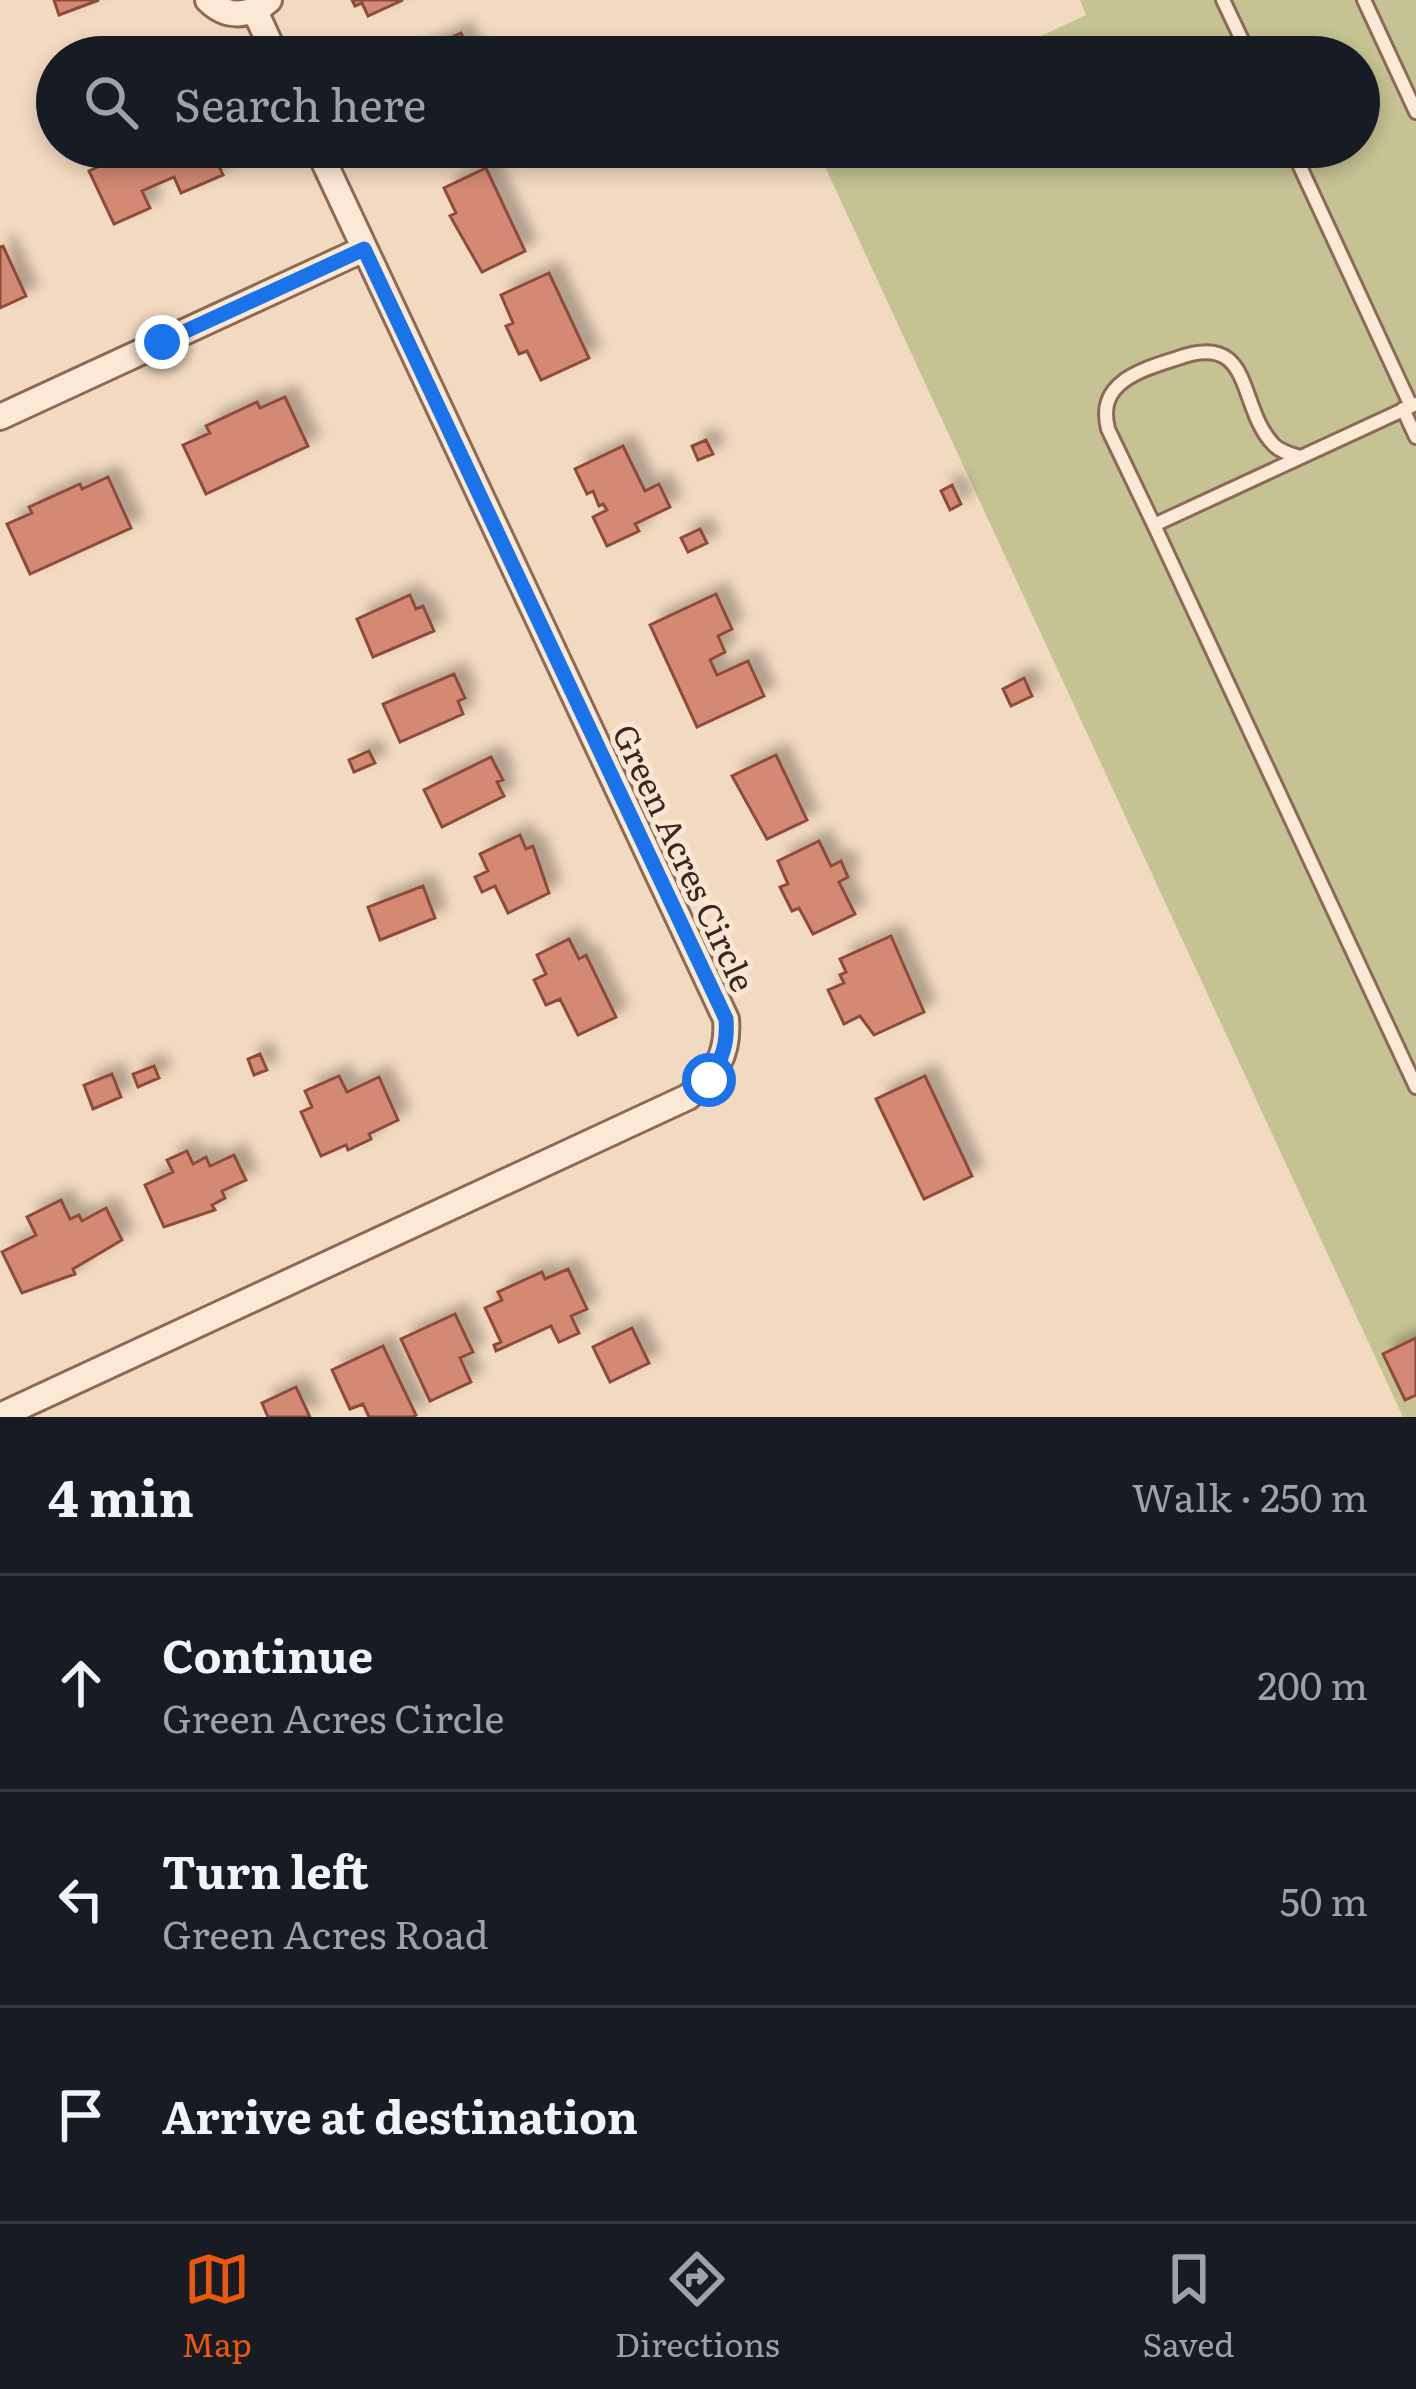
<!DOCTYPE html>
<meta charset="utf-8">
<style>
body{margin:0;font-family:Literata,serif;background:#242831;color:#f1f3f6}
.stop{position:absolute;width:36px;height:36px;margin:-27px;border:9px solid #1a73e8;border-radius:50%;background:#fff}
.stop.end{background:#1a73e8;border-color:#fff;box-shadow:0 3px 12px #0008}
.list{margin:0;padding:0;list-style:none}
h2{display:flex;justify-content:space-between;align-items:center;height:156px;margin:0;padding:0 48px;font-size:51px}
h2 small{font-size:39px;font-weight:400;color:#9ea1a6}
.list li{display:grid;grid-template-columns:78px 1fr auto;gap:36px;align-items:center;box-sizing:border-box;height:216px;padding:0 48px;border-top:3px solid #363941}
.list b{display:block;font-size:45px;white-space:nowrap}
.list p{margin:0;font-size:39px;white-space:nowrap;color:#9ea1a6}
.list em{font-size:39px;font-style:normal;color:#9ea1a6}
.icon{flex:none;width:66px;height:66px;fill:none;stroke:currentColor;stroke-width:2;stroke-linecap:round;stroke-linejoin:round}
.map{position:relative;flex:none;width:1416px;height:1417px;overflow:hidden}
.search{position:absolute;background:#171b24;box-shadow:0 6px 18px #0003;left:36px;right:36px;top:36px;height:132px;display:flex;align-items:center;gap:30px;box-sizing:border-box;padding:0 42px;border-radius:66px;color:#9ea1a6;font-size:45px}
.sheet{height:804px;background:#171b24}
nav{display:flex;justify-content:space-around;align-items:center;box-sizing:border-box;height:168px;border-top:3px solid #363941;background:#171b24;font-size:33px;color:#9ea1a6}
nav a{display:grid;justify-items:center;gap:6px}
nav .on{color:#ea580c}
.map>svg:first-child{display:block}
.cemetery{fill:#c5c293}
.building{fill:#d38973;stroke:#8e4c3a;stroke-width:3;filter:url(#shadow)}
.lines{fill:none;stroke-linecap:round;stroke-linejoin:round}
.service-casing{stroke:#8d6956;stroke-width:18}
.minor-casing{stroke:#8d6956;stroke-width:30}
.service{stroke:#fce9d5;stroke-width:12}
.minor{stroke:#fce9d5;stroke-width:24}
.route{stroke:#1a73e8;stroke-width:15}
.labels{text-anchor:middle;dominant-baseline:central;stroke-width:10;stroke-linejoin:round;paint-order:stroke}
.street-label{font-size:33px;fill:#3b251c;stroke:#f8e6d1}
</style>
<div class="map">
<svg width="1416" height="1417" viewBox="0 0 1416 1417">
<defs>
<filter id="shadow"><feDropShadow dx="11" dy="-11" stdDeviation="6" flood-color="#0004"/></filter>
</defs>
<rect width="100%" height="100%" fill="#f2dac0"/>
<path class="cemetery" d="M1080,0H1416V1417H1403L816,147H1359V57H996L1086,15Z"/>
<path class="building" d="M54,0H99L59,15Z
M352,0H403L368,16L362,3L355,6Z
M461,33L472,57H409Z
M142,147H210L223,175L181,193L174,177L142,191L150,208L114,224L89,171Z
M486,168L525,251L482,272L450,216L456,213L444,188Z
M3,246L26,296L0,308V247Z
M549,273L589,358L541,380L527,351L519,354L506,326L513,323L501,295Z
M285,397L308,446L206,494L183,445L210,433L206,426L257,402L260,408Z
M706,440L713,454L698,460L692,446Z
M623,446L645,491L659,484L670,507L635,524L639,531L607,546L593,517L607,510L603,504L599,506L593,491L587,494L575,469Z
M108,477L131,528L30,574L7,524L32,513L29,507L80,484L82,489Z
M952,485L961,504L950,510L941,491Z
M700,529L707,543L688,552L681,538Z
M716,594L732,629L718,636L725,652L710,660L717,675L748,661L764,696L697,727L650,625Z
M410,595L416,609L423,606L434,631L373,657L357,619Z
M454,674L465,698L458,701L463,714L400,742L383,704Z
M1024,678L1032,696L1011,706L1003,689Z
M369,751L375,763L354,772L349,760Z
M776,755L807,820L767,839L732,776Z
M491,757L503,780L497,782L504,796L442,827L424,790Z
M520,835L526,849L533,846L549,893L508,913L495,886L482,892L475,877L488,871L480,854Z
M819,841L831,866L841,861L848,877L839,882L855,914L813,934L799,908L792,911L780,887L788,884L778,861Z
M423,886L435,918L380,940L368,907Z
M891,936L924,1012L874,1035L860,1016L844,1024L828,990L844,983L840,975L846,972L840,959Z
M569,939L579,959L586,955L616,1017L578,1035L560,999L546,1005L534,980L546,974L537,955Z
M260,1054L267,1070L254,1075L248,1059Z
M154,1066L159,1078L138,1087L133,1074Z
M112,1074L121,1097L93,1109L84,1085Z
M339,1076L347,1092L379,1077L398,1120L369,1134L371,1139L348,1150L346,1145L321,1156L301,1112L312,1107L305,1091Z
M925,1076L972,1176L924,1199L876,1099Z
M187,1151L193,1164L206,1157L210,1166L234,1155L246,1180L222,1191L225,1198L212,1205L215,1210L164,1227L145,1185L173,1172L167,1160Z
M61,1200L70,1219L79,1215L82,1221L106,1208L122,1240L73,1269L75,1274L22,1293L2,1252L36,1235L27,1217Z
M568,1269L587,1309L571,1316L579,1333L559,1342L551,1326L496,1351L494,1345L501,1342L485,1308L502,1300L498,1292L542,1272L545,1279Z
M455,1314L473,1352L460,1358L471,1382L430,1401L401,1339Z
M632,1328L649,1363L610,1382L593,1347Z
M1416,1338V1395L1405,1400L1383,1354Z
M383,1346L416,1415L412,1417H369L363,1404L350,1409L332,1370Z
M296,1387L310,1417H268L262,1403Z"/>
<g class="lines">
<defs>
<path id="service" d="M1223,0L1250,57
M1364,0L1416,112
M1291,147L1411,406
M1416,404L1154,525L1416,1087
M1403,409L1416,437
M1154,525L1108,429C1103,408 1107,393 1125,380C1141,369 1160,364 1178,358C1255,330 1237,408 1274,445C1281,452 1291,454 1300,457"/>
<path id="minor" d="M208,0C227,19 250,17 269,0
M255,11L276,57
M0,417L364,249
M0,1416L688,1097C715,1075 729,1055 726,1019L317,147"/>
</defs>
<use href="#service" class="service-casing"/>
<use href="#minor" class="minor-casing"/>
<use href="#service" class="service"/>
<use href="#minor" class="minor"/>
</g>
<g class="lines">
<path class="route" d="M162,342L364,249L726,1019C728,1044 722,1059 709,1080"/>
</g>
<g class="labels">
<g class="street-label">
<text transform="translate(686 857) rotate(65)">Green Acres Circle</text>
</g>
</g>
</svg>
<div class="stop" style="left:709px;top:1080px"></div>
<div class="stop end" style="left:162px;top:342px"></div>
<div class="search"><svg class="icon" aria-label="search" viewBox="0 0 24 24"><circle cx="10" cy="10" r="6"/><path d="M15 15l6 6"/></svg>Search here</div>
</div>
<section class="sheet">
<h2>4 min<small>Walk · 250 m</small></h2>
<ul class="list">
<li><svg class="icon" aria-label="ahead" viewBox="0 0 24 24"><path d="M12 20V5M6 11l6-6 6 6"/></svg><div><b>Continue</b><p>Green Acres Circle</p></div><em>200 m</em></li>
<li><svg class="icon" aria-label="left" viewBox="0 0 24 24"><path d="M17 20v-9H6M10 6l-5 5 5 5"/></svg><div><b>Turn left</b><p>Green Acres Road</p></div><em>50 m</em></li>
<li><svg class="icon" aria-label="arrive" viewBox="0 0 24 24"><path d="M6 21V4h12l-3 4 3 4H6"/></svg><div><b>Arrive at destination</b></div></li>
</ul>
</section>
<nav>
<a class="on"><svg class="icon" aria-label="map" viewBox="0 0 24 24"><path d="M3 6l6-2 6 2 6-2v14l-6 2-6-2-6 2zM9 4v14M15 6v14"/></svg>Map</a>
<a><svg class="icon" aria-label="directions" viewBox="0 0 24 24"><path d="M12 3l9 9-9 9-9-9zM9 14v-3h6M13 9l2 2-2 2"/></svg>Directions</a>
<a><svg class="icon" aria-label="saved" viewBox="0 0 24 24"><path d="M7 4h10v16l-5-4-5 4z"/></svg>Saved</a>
</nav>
